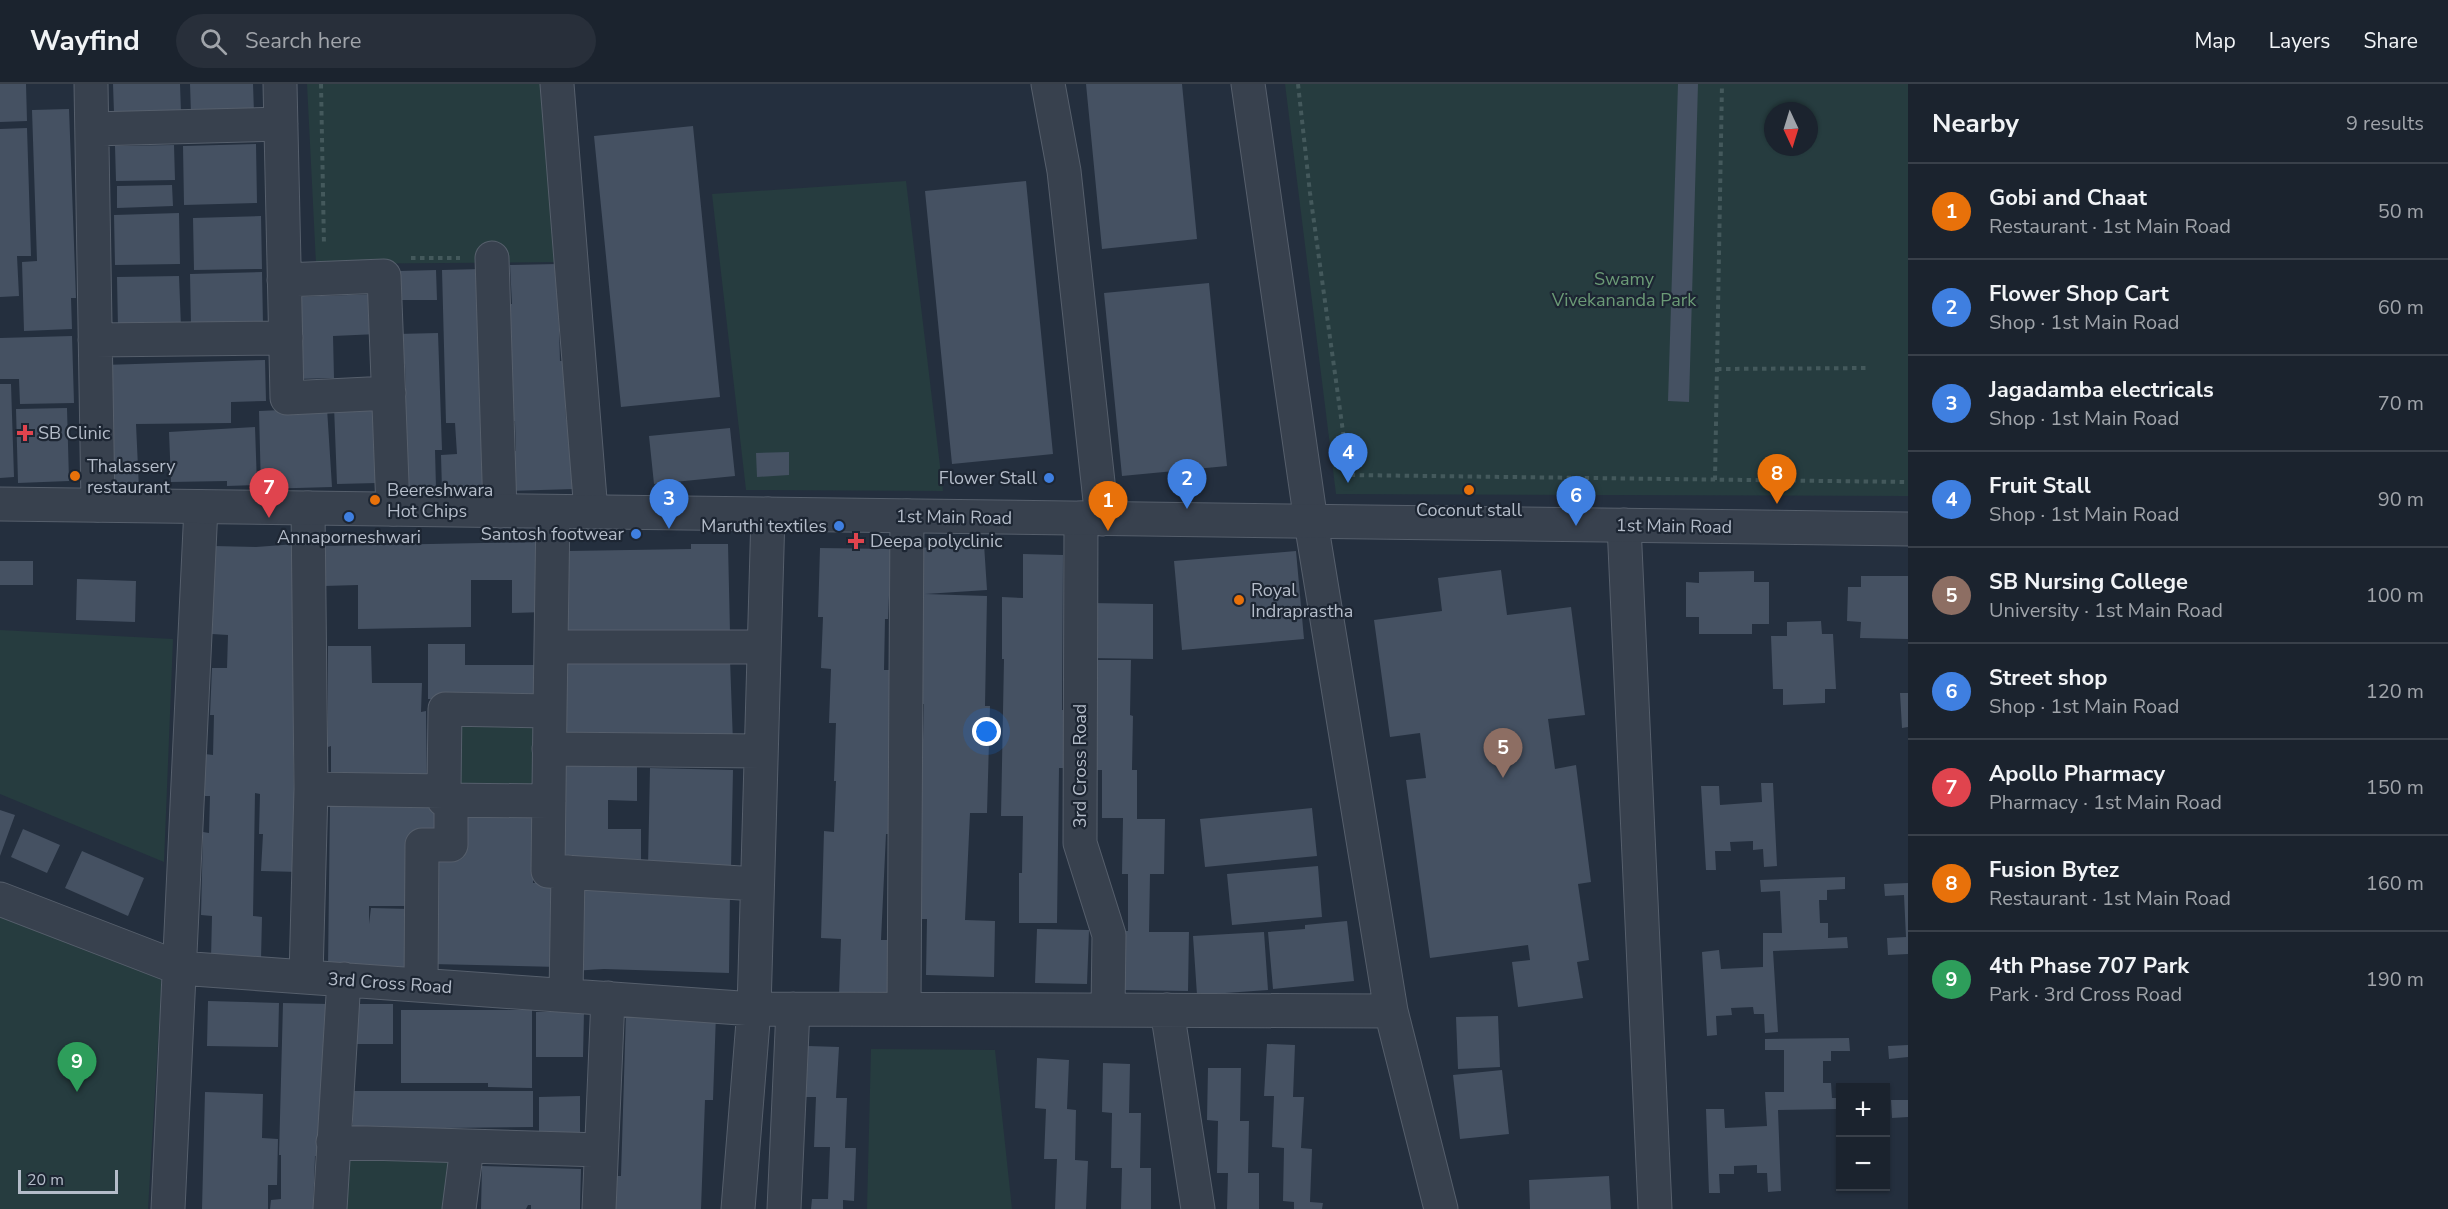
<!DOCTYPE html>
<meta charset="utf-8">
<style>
body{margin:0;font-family:"Nunito Sans",sans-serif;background:#282f3a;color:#f1f3f6}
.controls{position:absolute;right:18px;bottom:18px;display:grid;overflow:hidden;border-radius:0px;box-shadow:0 2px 4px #0004}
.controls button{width:54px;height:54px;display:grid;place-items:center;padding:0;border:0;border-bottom:2px solid #39404a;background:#1b232e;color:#f1f3f6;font:30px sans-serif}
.compass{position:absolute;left:1764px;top:18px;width:54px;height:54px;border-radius:50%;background:#1b232e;box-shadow:0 2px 4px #0004;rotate:176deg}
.scale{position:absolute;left:18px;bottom:15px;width:100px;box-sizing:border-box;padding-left:6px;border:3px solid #b4bcc9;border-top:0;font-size:16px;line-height:21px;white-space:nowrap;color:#b4bcc9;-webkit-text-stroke:4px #1d2633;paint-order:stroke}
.you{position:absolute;left:987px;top:648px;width:21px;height:21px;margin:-15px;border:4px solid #fff;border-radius:50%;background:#1a73e8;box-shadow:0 0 0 9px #1a73e833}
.badge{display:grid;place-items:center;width:39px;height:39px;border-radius:50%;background:#8ab4f8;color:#fff;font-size:20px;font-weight:700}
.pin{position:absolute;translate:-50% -50px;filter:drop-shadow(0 2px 3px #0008)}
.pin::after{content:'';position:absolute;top:32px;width:21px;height:18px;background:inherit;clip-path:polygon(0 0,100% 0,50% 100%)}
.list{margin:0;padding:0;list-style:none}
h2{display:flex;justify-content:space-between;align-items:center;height:78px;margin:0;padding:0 24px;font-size:26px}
h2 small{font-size:20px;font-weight:400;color:#a0a4aa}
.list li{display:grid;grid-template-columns:39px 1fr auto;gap:18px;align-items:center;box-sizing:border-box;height:96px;padding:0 24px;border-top:2px solid #39404a}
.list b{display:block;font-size:22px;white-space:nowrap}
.list p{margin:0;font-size:20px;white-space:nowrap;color:#a0a4aa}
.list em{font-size:20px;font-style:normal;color:#a0a4aa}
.icon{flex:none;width:33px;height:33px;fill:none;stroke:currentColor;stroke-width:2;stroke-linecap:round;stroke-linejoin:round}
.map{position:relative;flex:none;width:1908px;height:1125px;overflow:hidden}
header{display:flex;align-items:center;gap:36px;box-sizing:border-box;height:84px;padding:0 30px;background:#1b232e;border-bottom:2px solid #39404a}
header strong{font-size:28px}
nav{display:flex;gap:33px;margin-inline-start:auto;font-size:21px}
.search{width:420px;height:54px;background:#282f3a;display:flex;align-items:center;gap:15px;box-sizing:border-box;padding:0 21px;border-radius:33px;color:#a0a4aa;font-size:22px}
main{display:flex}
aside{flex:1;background:#1b232e}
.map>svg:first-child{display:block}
.green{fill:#263c3f;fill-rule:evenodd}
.building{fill:#455162}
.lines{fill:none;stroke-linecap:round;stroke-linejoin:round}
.minor-casing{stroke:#565f6c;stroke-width:35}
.tertiary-casing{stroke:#565f6c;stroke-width:35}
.path{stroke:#44595c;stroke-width:4;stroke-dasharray:4.5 4.5;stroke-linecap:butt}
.minor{stroke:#38414e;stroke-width:33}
.tertiary{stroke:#38414e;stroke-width:33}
.health-dot{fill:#e0444e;stroke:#1d2633;stroke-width:2}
.food-dot{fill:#e8710a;stroke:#1d2633;stroke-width:2}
.shop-dot{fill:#3f7fe0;stroke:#1d2633;stroke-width:2}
.labels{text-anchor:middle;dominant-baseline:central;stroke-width:4.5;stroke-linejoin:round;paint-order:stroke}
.park-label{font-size:18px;fill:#6b9a76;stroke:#1d2633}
.poi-label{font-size:18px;fill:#b4bcc9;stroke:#1d2633;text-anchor:start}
.street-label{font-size:18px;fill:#b4bcc9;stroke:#1d2633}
</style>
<header>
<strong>Wayfind</strong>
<div class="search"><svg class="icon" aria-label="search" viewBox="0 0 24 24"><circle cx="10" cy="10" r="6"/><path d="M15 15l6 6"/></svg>Search here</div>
<nav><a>Map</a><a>Layers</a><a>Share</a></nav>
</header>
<main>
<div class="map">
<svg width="1908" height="1125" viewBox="0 0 1908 1125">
<rect width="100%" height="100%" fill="#242f3e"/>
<path class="green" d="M307,0H545L563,178L316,180Z
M1285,0H1908V412L1336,410ZM1773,27H1809V63H1773Z
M906,97L943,407L746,406L712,110Z
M0,546L173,555L164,778L0,710Z
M450,633L544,634L543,714L450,713Z
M0,830L162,891L148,1125H0Z
M871,965L995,966L1012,1125H867Z
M343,1069L452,1074L447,1125H340Z"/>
<path class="building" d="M0,0H26L27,37L0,38Z
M113,0H180L181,28L114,29Z
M190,0H253L254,29L191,30Z
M1086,0H1182L1197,155L1102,165Z
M1678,0H1698L1689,318L1668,317Z
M69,25L76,214H71L72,245L24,247L22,178L37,177L32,26Z
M693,42L720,313L621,323L594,52Z
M27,44L31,172H17L19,212L0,213V45Z
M256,60L257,119L184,121L183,62Z
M174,61L175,96L116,97L115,62Z
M1026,97L1053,370L952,380L925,107Z
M172,101L173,122L117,124V102Z
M179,129L180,180L115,181L114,131Z
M261,132L262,185L194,186L193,134Z
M557,180L560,277H564L566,336L572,335L574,405L508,407L507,367H516L515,337H508L504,220H512L510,181Z
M482,185L487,405L442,406L441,371L457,370L455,339H446L442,186Z
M436,186L437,216H401L400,187Z
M262,188L263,240L191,242L190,190Z
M179,192L181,243L118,245L117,193Z
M1209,199L1227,382L1122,392L1104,209Z
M377,210L378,250L333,252L334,294L295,295L292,213Z
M438,249L442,366H435L436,404L408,405L400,311H406L405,280H398L397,250Z
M72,252L74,319L20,320L19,295H0V254Z
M265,276L266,317L231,318V339L136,340L139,405L109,406L103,281Z
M0,300H11L14,393L0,394Z
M375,320L377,399L337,400L334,322Z
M67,324L69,397L18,399L16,325Z
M327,324L332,403L261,405L259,327Z
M255,343L257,401L227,402V397L171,398L169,348Z
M730,344L735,392L654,400L649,352Z
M789,368V391L757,393L756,369Z
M544,458L545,528L512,529V496H471V543L358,545V501L324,502L323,462Z
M296,460L293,673L294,710H300L299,788L261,787L263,750H259L260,710L255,709L253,832L262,833L261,876L211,875L212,832L201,831L203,748L209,749L210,712H205V670L213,671L214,631H210L212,584H227L228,551L212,550L214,462L256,463Z
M691,460H728L730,549H659V546L568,548L567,467L691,465Z
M984,460L987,506L925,510L987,512L985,622H990L987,729H970L965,836L995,837L994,893L926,891L927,835H918L924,620H918V464Z
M820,464L891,465L888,535H885L884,586H893L894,750H886L881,856H895L893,912L839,911L841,855L821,854L824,747L834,748L836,697H834L836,639H829L831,585L821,584L823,533H818Z
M1296,467L1304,555L1182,566L1174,477Z
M1023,470L1063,471L1062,626H1066L1065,684H1059L1057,839H1019V789H1022L1023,732H1001L1004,575H1002V513L1023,514Z
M0,477H33V501H0Z
M1501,486L1507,531L1571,523L1585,631L1548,635L1555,685L1576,681L1591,798L1578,800L1589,876L1577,878L1583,914L1518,923L1512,878L1530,876L1528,861L1430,874L1406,696L1426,694L1420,649L1390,653L1374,536L1442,527L1438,494Z
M1754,487V498H1769V540H1752V550H1699V533H1686V498L1699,499V488Z
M1861,492H1908V555L1860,554L1861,538L1847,537L1848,503H1861Z
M77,495L136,497L135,538L76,536Z
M1090,519L1153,520V575L1090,574Z
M1821,537L1822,550H1833L1836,605H1825V619L1783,621V605H1773L1771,552H1787V538Z
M428,560H465V581H544V614L428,615Z
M328,562H371L372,599H422L421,628L426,627L427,700L331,701V662L328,663Z
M563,573L730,575L733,659L562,655Z
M1094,576H1131L1130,631L1133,632L1132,686H1137V735H1165L1164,790H1150L1149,848H1189L1188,907L1123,906V847H1128V790H1122L1123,734H1102V686H1093Z
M1900,609H1908V643L1902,644Z
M563,677L637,678V717L608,716V745H641V784L561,778Z
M650,684L733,686L731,785L648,783Z
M1761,699H1773L1777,782L1764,783L1763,765L1753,766V757L1730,758L1731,767H1715L1716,786H1706L1701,702H1719L1720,721L1762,718Z
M330,720L445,722L409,822H369V840L371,824L410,825L408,884L328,883Z
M1312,724L1317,772L1205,783L1200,735Z
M0,726L15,731L0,772Z
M464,727L535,729L533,799H560L558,883L431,880L434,765Z
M23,745L60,761L47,789L11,773Z
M82,767L144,794L128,832L65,804Z
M1318,782L1322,833L1232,841L1227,790Z
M1845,793V805L1827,806V816H1819L1820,839H1828V854L1847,853L1848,864L1773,867L1778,948L1765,949L1764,930H1754L1753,923L1731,924L1732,931L1716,932L1717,951L1707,952L1702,868L1719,866L1721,885L1763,883V849H1782L1780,807L1761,808L1760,796Z
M1908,799V870L1888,871L1887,854L1906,853L1904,811L1885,812L1884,800Z
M574,802L730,807L729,889L604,885L572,887Z
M1347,837L1354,897L1273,905L1268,848L1305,845V841Z
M1037,845L1089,846L1087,900L1035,899Z
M1264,848L1268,906L1197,911L1193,852Z
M208,917L279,919L278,963L207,962Z
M283,919L328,920L326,1027H319L318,1072H315L313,1125H270L271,1116L281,1115V1071H279Z
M353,920H393V960H353Z
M401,926H532V1004L488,1003V999H401Z
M626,927L716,930L713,1016H705L701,1125H615L616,1092H621Z
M536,928H584L583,973H536Z
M1498,932L1500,983L1458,985L1456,933Z
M1849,954L1850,967H1831V977H1823V999H1831L1832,1014H1840V1025L1778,1026L1781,1107L1768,1108L1767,1089H1757V1081L1734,1082V1090H1719L1720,1109H1709L1706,1025H1724L1725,1044L1767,1042L1765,1008H1784V966H1765V955Z
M1267,960L1295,961L1293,1013H1304L1301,1064L1312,1065L1310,1118L1323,1119L1322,1125H1294V1118L1283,1117L1284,1064L1272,1063L1274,1012H1264Z
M1908,961V973L1889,975L1888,962Z
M808,962L839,963L836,1014H847L845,1064H856L854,1117L843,1116V1125H811L812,1115H828L830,1063H814L816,1013H806Z
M1037,974L1069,976L1067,1025L1076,1026L1075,1076L1088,1077L1086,1125H1055L1057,1075H1044L1046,1025L1035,1024Z
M1103,979L1130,980L1129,1029H1141L1140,1084H1151V1125H1121L1122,1084H1111L1112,1029L1102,1028Z
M1208,984H1241L1240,1037H1249L1248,1089H1259V1125H1227L1228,1089H1217L1218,1037L1207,1036Z
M1502,986L1509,1050L1460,1055L1453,991Z
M353,1007H533V1043L353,1045Z
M205,1008L263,1010L262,1054L278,1055L277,1101H268V1125H202Z
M580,1012V1054H539V1013Z
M1891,1016H1908V1033L1892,1034Z
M482,1082L581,1085L580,1125H531V1121H528L526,1125H481Z
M1609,1092L1611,1125H1530L1529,1096Z"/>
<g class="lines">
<defs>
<path id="minor" d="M91,0L98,421
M280,0L287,314L389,309
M557,0L591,428
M1048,0L1064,87L1102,435
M1248,0L1311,438L1391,927L1441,1125
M92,45L281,40
M492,174L500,427
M284,196L384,192L393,425
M95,256L286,254
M1081,434L1080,759L1109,851L1108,926
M1624,441L1655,1125
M551,563H764
M550,627L548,787L757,800
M549,665L761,667
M311,705L444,707L445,625L550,627L553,428
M444,707V716L549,717
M0,815L179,884L754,925L1391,927
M306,893L311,705L308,424
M421,901L422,761H451V716
M566,911L568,788
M904,925L907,432
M1167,926L1198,1125
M333,1058L601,1066
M168,1125L201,423
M330,1125L344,895
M459,1125L467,1063
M599,1125L608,914
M738,1125L754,925L768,430
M784,1125L793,925"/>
<path id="tertiary" d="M0,420L1908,445"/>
</defs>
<use href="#minor" class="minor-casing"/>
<use href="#tertiary" class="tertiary-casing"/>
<path class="path" d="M321,0L324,162
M1298,0L1310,109L1349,391L1908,398
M411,174H460
M1717,285L1869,284
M1715,396L1722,0"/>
<use href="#minor" class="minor"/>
<use href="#tertiary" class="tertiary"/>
</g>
<g class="health-dot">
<path d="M22 340h6v6h6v6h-6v6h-6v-6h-6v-6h6z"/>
<path d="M853 448h6v6h6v6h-6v6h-6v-6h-6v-6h6z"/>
</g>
<g class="food-dot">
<circle cx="75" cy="392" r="6"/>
<circle cx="1469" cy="406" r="6"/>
<circle cx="375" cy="416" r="6"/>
<circle cx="1239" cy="516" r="6"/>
</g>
<g class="shop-dot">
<circle cx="1049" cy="394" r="6"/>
<circle cx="349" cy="433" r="6"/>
<circle cx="839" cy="442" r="6"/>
<circle cx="636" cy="450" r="6"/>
</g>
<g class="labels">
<g class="park-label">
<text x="1624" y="195">Swamy<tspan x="1624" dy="21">Vivekananda Park</tspan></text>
</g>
<g class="poi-label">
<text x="38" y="349">SB Clinic</text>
<text x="87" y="382">Thalassery<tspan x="87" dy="21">restaurant</tspan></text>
<text x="1037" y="394" text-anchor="end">Flower Stall</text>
<text x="387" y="406">Beereshwara<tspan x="387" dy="21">Hot Chips</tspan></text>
<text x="1469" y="426" text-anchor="middle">Coconut stall</text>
<text x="827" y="442" text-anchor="end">Maruthi textiles</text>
<text x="624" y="450" text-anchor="end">Santosh footwear</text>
<text x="349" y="453" text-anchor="middle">Annaporneshwari</text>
<text x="870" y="457">Deepa polyclinic</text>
<text x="1251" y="506">Royal<tspan x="1251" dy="21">Indraprastha</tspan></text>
</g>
<g class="street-label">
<text transform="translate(954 433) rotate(1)">1st Main Road</text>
<text transform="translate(1674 442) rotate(1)">1st Main Road</text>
<text transform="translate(1080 682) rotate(-90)">3rd Cross Road</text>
<text transform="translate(390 899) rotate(4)">3rd Cross Road</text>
</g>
</g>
</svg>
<div class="controls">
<button>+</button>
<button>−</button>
</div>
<svg class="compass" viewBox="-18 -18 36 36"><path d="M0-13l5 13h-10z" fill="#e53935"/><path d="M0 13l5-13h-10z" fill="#a0a4aa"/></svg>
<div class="scale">20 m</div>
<div class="you"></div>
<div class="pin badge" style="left:1108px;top:447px;background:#e8710a">1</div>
<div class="pin badge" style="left:1187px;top:425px;background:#3f7fe0">2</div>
<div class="pin badge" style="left:669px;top:445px;background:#3f7fe0">3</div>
<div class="pin badge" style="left:1348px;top:399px;background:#3f7fe0">4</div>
<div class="pin badge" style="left:1503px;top:694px;background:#8d6e63">5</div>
<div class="pin badge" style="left:1576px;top:442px;background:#3f7fe0">6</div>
<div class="pin badge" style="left:269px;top:434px;background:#e0444e">7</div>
<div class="pin badge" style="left:1777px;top:420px;background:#e8710a">8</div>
<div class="pin badge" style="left:77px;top:1008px;background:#2e9e5b">9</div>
</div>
<aside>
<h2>Nearby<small>9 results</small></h2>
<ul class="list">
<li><span class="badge" style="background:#e8710a">1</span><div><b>Gobi and Chaat</b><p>Restaurant · 1st Main Road</p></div><em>50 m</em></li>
<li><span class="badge" style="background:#3f7fe0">2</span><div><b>Flower Shop Cart</b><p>Shop · 1st Main Road</p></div><em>60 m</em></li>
<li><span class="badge" style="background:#3f7fe0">3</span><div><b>Jagadamba electricals</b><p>Shop · 1st Main Road</p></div><em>70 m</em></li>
<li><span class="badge" style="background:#3f7fe0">4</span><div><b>Fruit Stall</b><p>Shop · 1st Main Road</p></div><em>90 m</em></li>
<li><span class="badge" style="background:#8d6e63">5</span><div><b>SB Nursing College</b><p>University · 1st Main Road</p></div><em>100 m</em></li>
<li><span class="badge" style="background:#3f7fe0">6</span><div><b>Street shop</b><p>Shop · 1st Main Road</p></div><em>120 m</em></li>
<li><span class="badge" style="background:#e0444e">7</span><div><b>Apollo Pharmacy</b><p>Pharmacy · 1st Main Road</p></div><em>150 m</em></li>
<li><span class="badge" style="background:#e8710a">8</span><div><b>Fusion Bytez</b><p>Restaurant · 1st Main Road</p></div><em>160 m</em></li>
<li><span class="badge" style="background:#2e9e5b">9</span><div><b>4th Phase 707 Park</b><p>Park · 3rd Cross Road</p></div><em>190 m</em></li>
</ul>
</aside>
</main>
